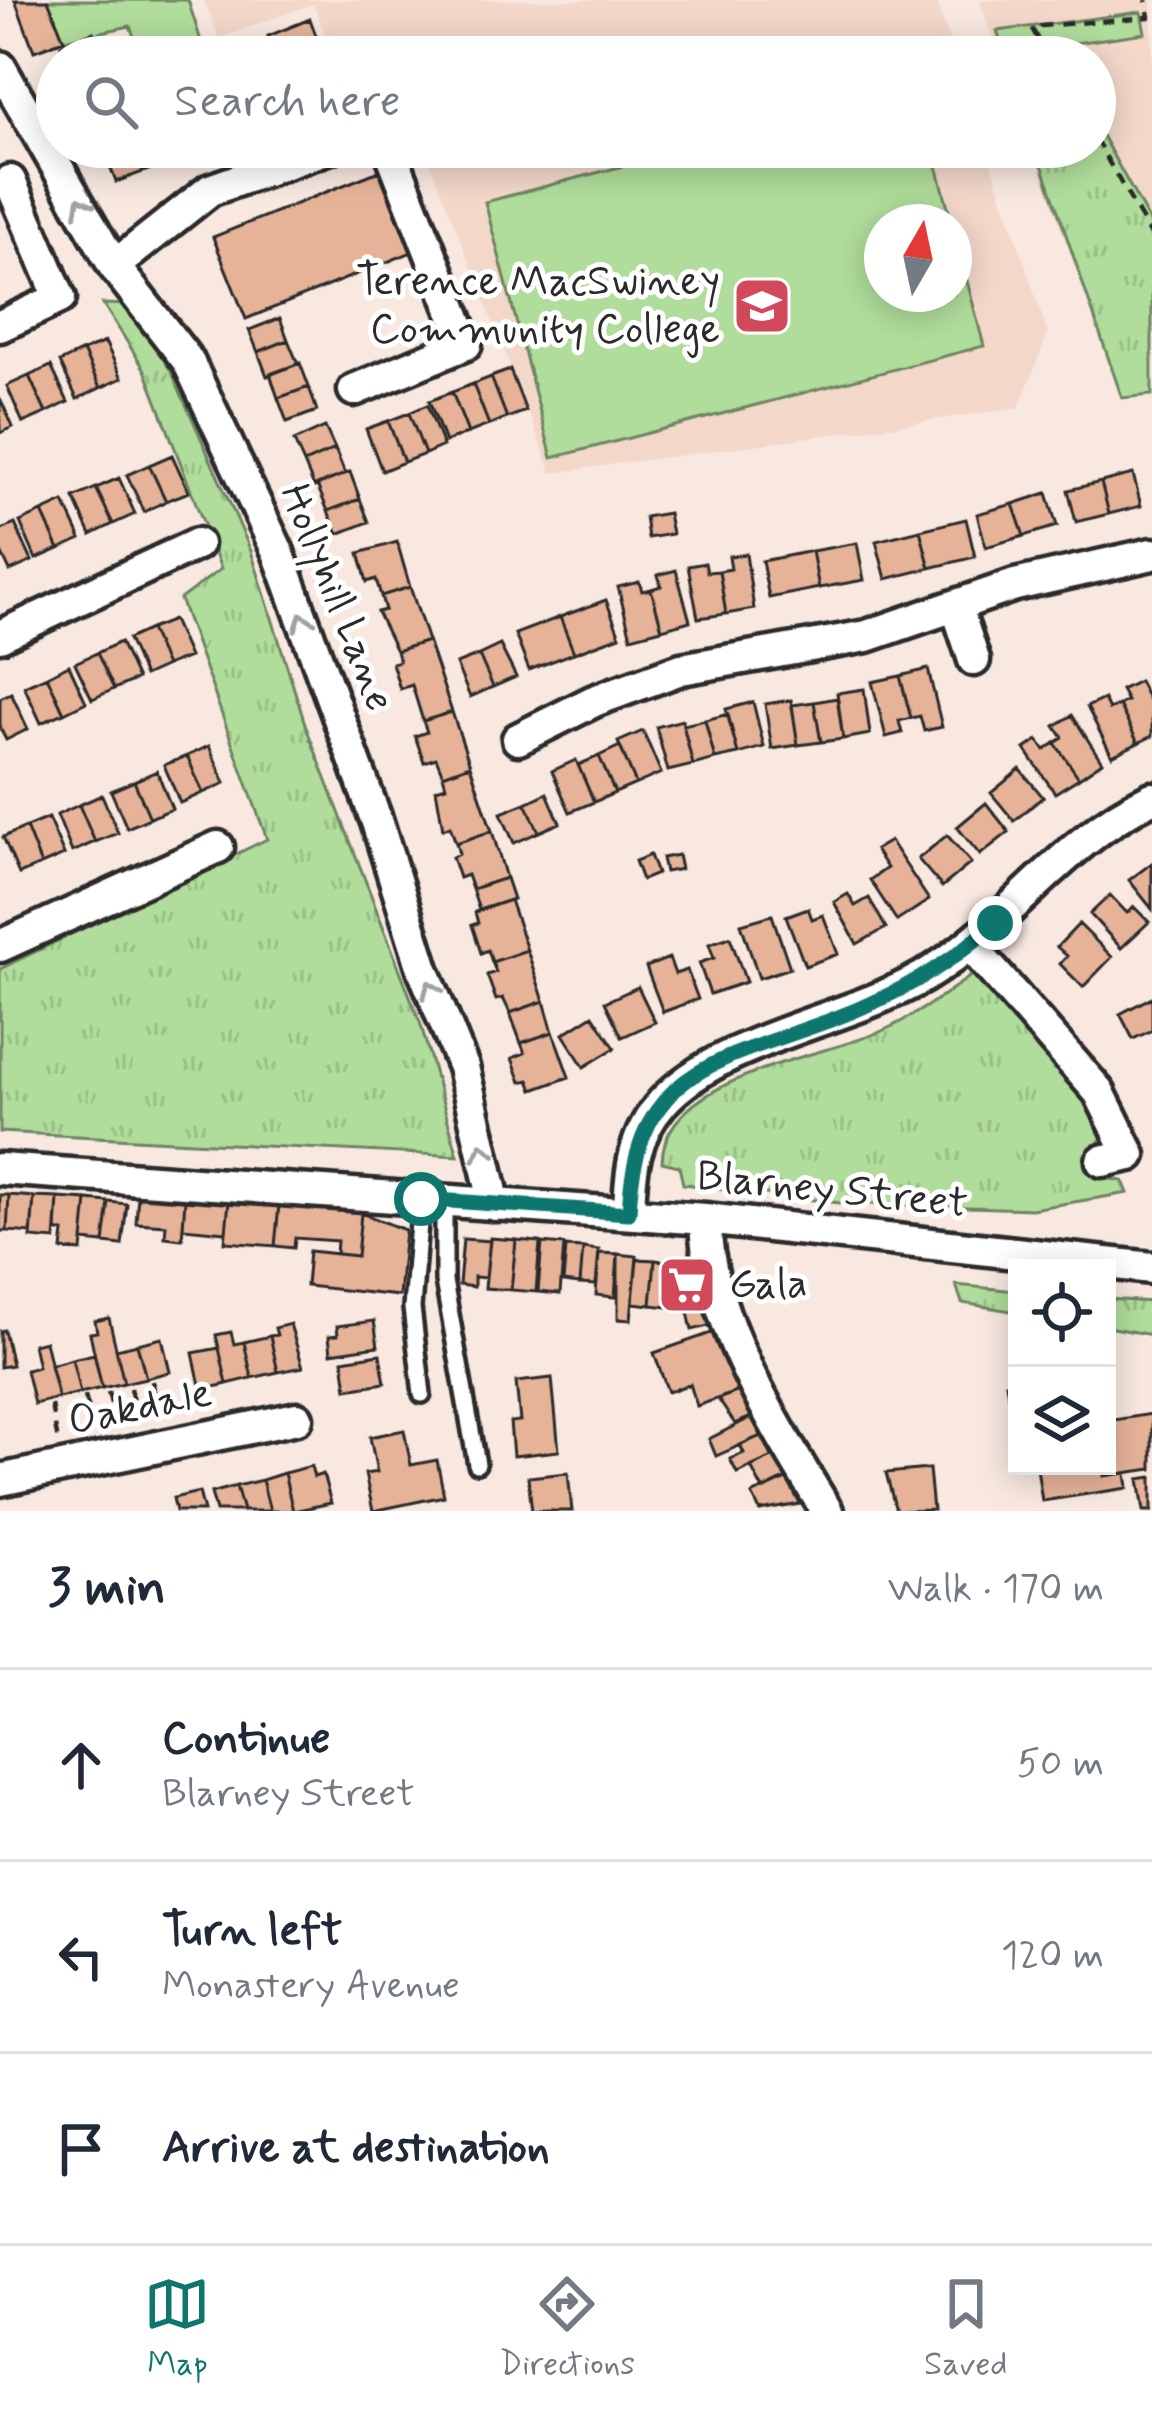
<!DOCTYPE html>
<meta charset="utf-8">
<style>
body{margin:0;font-family:Mynerve,sans-serif;background:#f6f6f7;color:#1f2937}
.controls{position:absolute;right:36px;bottom:36px;display:grid;overflow:hidden;border-radius:0px;box-shadow:0 6px 30px #0003}
.controls button{width:108px;height:108px;display:grid;place-items:center;padding:0;border:0;border-bottom:3px solid #e0e1e3;background:#fff;color:#1f2937;font:60px sans-serif}
.compass{position:absolute;left:864px;top:204px;width:108px;height:108px;border-radius:50%;background:#fff;box-shadow:0 6px 30px #0003;rotate:9deg}
.stop{position:absolute;width:36px;height:36px;margin:-27px;border:9px solid #0f766e;border-radius:50%;background:#fff}
.stop.end{background:#0f766e;border-color:#fff;box-shadow:0 3px 12px #0008}
.list{margin:0;padding:0;list-style:none}
h2{display:flex;justify-content:space-between;align-items:center;height:156px;margin:0;padding:0 48px;font-size:51px}
h2 small{font-size:39px;font-weight:400;color:#747a83}
.list li{display:grid;grid-template-columns:78px 1fr auto;gap:36px;align-items:center;box-sizing:border-box;height:192px;padding:0 48px;border-top:3px solid #e0e1e3}
.list b{display:block;font-size:45px;white-space:nowrap}
.list p{margin:0;font-size:39px;white-space:nowrap;color:#747a83}
.list em{font-size:39px;font-style:normal;color:#747a83}
.icon{flex:none;width:66px;height:66px;fill:none;stroke:currentColor;stroke-width:2;stroke-linecap:round;stroke-linejoin:round}
.map{position:relative;flex:none;width:1152px;height:1511px;overflow:hidden}
.search{position:absolute;background:#fff;box-shadow:0 6px 30px #0003;left:36px;right:36px;top:36px;height:132px;display:flex;align-items:center;gap:30px;box-sizing:border-box;padding:0 42px;border-radius:66px;color:#747a83;font-size:45px}
.sheet{height:732px;background:#fff}
nav{display:flex;justify-content:space-around;align-items:center;box-sizing:border-box;height:168px;border-top:3px solid #e0e1e3;background:#fff;font-size:33px;color:#747a83}
nav a{display:grid;justify-items:center;gap:6px}
nav .on{color:#0f766e}
.map>svg:first-child{display:block}
.built{fill:#f3d8ca;fill-rule:evenodd}
.grass{fill:url(#grass-tufts);stroke:#6e8463;stroke-width:3}
.park{fill:#b0dd9b;stroke:#6e8463;stroke-width:3}
.building{fill:#e6b398;stroke:#2b2b2b;stroke-width:3}
.lines{fill:none;stroke-linecap:round;stroke-linejoin:round}
.service-casing{stroke:#2b2b2b;stroke-width:24}
.minor-casing{stroke:#2b2b2b;stroke-width:39}
.path{stroke:#2b2b2b;stroke-width:4.5;stroke-dasharray:12 9;stroke-linecap:butt}
.service{stroke:#fff;stroke-width:15}
.minor{stroke:#fff;stroke-width:30}
.oneway{stroke:#a0a0a0}
.route{stroke:#0f766e;stroke-width:15}
.labels{text-anchor:middle;dominant-baseline:central;stroke-width:10;stroke-linejoin:round;paint-order:stroke}
.poi-label{font-size:42px;fill:#2b2b2b;stroke:#fff;text-anchor:end}
.street-label{font-size:42px;fill:#2b2b2b;stroke:#fff}
</style>
<div class="map">
<svg width="1152" height="1511" viewBox="0 0 1152 1511">
<defs>
<pattern id="grass-tufts" width="24" height="20" patternUnits="userSpaceOnUse" patternTransform="scale(3)"><rect width="24" height="20" fill="#b0dd9b"/><path d="M3 7l-1-3M5 7V3M7 7l1-3M15 17l-1-3M17 17v-4M19 17l1-3" fill="none" stroke="#98be86"/></pattern>
</defs>
<rect width="100%" height="100%" fill="#f8e8e0"/>
<filter id="ink" filterUnits="userSpaceOnUse"><feTurbulence type="fractalNoise" baseFrequency=".00833" numOctaves="2"/><feDisplacementMap in="SourceGraphic" scale="24" xChannelSelector="R" yChannelSelector="G"/><feConvolveMatrix kernelMatrix="1 2 1 2 8 2 1 2 1" color-interpolation-filters="sRGB"/></filter>
<g filter="url(#ink)">
<path class="built" d="M204,0H936L955,57H334L313,4L219,38Z
M979,0H1152V395L1122,398L1032,147H1095V57H999Z
M424,147H986L1048,334L1019,408L552,473ZM882,222H954V294H882Z"/>
<path class="grass" d="M1141,12L1145,33L1054,46L1058,57H1006L997,31Z
M1095,123L1152,226V395L1122,398L1036,147H1095Z
M103,304L131,305L172,373L251,551L306,727L420,1022L458,1156L0,1132V969L267,839L180,599L221,569L145,370Z
M977,972L1041,1040L1104,1123L1102,1138L1090,1153L1096,1177L1123,1181L1128,1193L1032,1209L839,1203L683,1184L679,1166L662,1162C662,1076 824,1057 882,1031C915,1017 947,992 977,972Z
M956,1285L1017,1291V1312L962,1303Z
M1107,1299L1152,1302V1335L1107,1327Z"/>
<path class="park" d="M48,0H188L206,57H142L130,26L64,40Z
M696,147H932L952,222H882V294H954V231L984,346L552,458L485,202Z"/>
<path class="building" d="M15,0H48L64,40L34,51Z
M310,19L319,44L276,57L268,36Z
M93,32L102,55L65,57L61,45Z
M319,44L325,57H285Z
M133,147H164L169,162L143,172Z
M133,147L143,172L116,182L103,148Z
M379,171L412,252L246,319L213,237Z
M280,318L288,340L258,352L249,330Z
M288,340L298,364L267,376L258,352Z
M105,342L122,378L100,388L83,351Z
M83,351L100,388L77,399L60,362Z
M300,363L309,387L278,398L270,374Z
M51,366L68,402L46,413L29,376Z
M510,370L526,411L507,418L491,377Z
M29,376L46,413L23,423L7,386Z
M491,377L507,418L489,425L473,384Z
M473,384L489,425L468,433L452,392Z
M309,387L317,411L287,422L278,398Z
M452,392L468,433L445,442L429,401Z
M0,398L13,427L0,433Z
M427,405L443,446L425,454L409,413Z
M409,413L425,454L404,462L388,421Z
M388,421L404,462L382,471L366,429Z
M325,427L335,449L304,463L294,441Z
M335,449L345,474L314,487L304,463Z
M172,455L189,492L166,501L149,465Z
M149,465L166,501L144,512L127,475Z
M350,472L360,499L328,511L317,485Z
M1133,474L1141,506L1109,514L1101,482Z
M119,478L135,514L113,524L96,488Z
M1101,482L1109,514L1076,522L1068,490Z
M96,488L113,524L91,535L74,498Z
M1047,493L1057,526L1024,536L1013,504Z
M360,499L369,522L338,534L328,511Z
M64,502L81,539L59,549L42,512Z
M1013,504L1024,536L986,547L977,514Z
M42,512L59,549L36,559L20,522Z
M668,513L672,534L648,538L645,517Z
M966,519L975,557L930,568L920,530Z
M15,524L32,561L10,571L0,550V531Z
M920,530L930,568L886,579L876,541Z
M397,542L410,587L381,596L376,579L367,582L359,553Z
M857,543L864,580L819,588L812,551Z
M812,551L819,588L769,598L762,561Z
M746,554L754,609L726,614L719,571L731,569L729,556Z
M705,563L707,572L719,571L726,614L698,618L688,566Z
M676,570L690,621L662,629L651,589L661,586L658,575Z
M639,582L642,591L651,589L662,629L631,637L618,587Z
M410,587L428,641L396,651L377,612L385,610L381,596Z
M606,600L620,636L574,653L560,617Z
M560,617L574,653L529,670L515,634Z
M173,620L189,657L166,666L150,629Z
M150,629L166,666L144,676L128,639Z
M428,641L452,712L423,721L412,685L400,689L392,663L399,661L396,651Z
M120,642L137,679L114,689L97,653Z
M500,645L516,677L493,687L479,655Z
M97,653L114,689L92,699L75,663Z
M479,655L493,687L470,697L456,664Z
M69,665L86,702L64,713L47,676Z
M928,669L942,727L924,731L920,716L911,718L900,676Z
M47,676L64,713L41,723L24,686Z
M900,676L911,718L899,721L902,733L886,737L872,682Z
M1139,681L1152,706V736L1138,743L1119,705L1127,701L1121,690Z
M864,689L870,734L843,739L837,693Z
M11,693L28,729L6,740L0,727V698Z
M837,698L843,739L821,742L814,702Z
M1104,699L1109,710L1119,705L1138,743L1112,756L1087,707Z
M791,700L798,745L772,749L765,704Z
M753,702L764,747L738,754L726,709Z
M814,702L821,742L798,745L792,705Z
M452,712L470,765L443,775L436,758L424,762L415,736L427,732L423,721Z
M728,714L738,754L715,759L705,720Z
M1072,715L1102,762L1079,778L1055,743L1063,738L1055,726Z
M682,720L693,765L668,771L656,727Z
M705,720L715,759L693,765L683,725Z
M643,731L661,773L636,784L618,742Z
M1038,740L1045,750L1055,743L1079,778L1055,793L1025,749Z
M209,746L225,783L203,793L187,756Z
M620,746L636,784L615,793L599,756Z
M187,756L203,793L180,803L164,765Z
M599,756L615,793L594,802L578,765Z
M576,760L594,802L570,812L552,771Z
M470,765L492,831L456,843L450,826L443,829L436,789L446,786L443,775Z
M1020,769L1043,797L1014,821L991,793Z
M157,771L172,809L150,818L134,781Z
M134,781L150,818L127,828L111,791Z
M547,793L560,823L539,832L526,803Z
M102,795L118,833L95,842L79,805Z
M526,803L539,832L514,843L501,813Z
M986,803L1009,832L980,855L957,827Z
M79,805L95,842L72,852L57,815Z
M48,818L64,855L41,865L26,827Z
M26,827L41,865L19,874L3,837Z
M492,831L506,878L472,889L467,875L459,878L452,857L459,854L456,843Z
M947,835L971,863L942,887L918,859Z
M890,841L929,900L897,921L870,880L887,868L875,850Z
M650,855L657,874L642,880L635,861Z
M678,855L681,869L665,872L662,858Z
M1152,863V909L1129,880Z
M506,878L513,899L479,910L472,889Z
M848,894L855,906L869,898L886,928L857,944L834,902Z
M1110,895L1127,913L1134,907L1149,922L1121,948L1090,914Z
M510,900L527,950L492,962L488,950L481,953L472,925L478,923L475,912Z
M808,908L812,919L823,915L838,954L805,966L786,916Z
M772,915L790,968L759,978L741,924Z
M1079,924L1112,957L1083,987L1060,964L1067,956L1057,947Z
M730,937L746,982L710,994L699,963L714,958L709,944Z
M527,950L544,1001L510,1013L503,998L496,1000L487,975L496,972L492,962Z
M669,958L675,974L687,970L698,999L663,1012L646,967Z
M638,987L655,1022L622,1037L605,1002Z
M1152,997V1030L1133,1039L1120,1014Z
M544,1001L553,1032L521,1043L510,1013Z
M593,1015L615,1048L584,1067L563,1034Z
M553,1032L569,1077L533,1090L529,1080L521,1082L512,1058L525,1053L521,1043Z
M0,1195H9L7,1231H0Z
M9,1195L34,1197L31,1233L7,1231Z
M138,1195L185,1199L182,1239L165,1237L166,1225L136,1223Z
M34,1197L58,1198L55,1240L31,1238Z
M58,1198L87,1200L82,1251L62,1250L64,1232L56,1231Z
M185,1199L229,1201L226,1232L183,1228Z
M87,1200L109,1202L104,1243L83,1241Z
M229,1201L279,1205L275,1246L225,1242Z
M109,1202L127,1204L122,1245L104,1243Z
M279,1205L361,1213L357,1256L336,1254L337,1241L295,1238L294,1248L275,1246Z
M361,1213L405,1230L399,1296L306,1286L309,1251L357,1256Z
M490,1238L516,1240L511,1290L485,1288Z
M463,1239L490,1241L486,1278L474,1277V1287L459,1285Z
M516,1240L540,1242L536,1292L511,1290Z
M542,1243L564,1245L560,1294L538,1292Z
M566,1247L583,1248L580,1284L563,1282Z
M583,1248L599,1250L596,1285L580,1284Z
M599,1253L618,1254L615,1297L596,1295Z
M618,1254L637,1256L631,1320L618,1319Z
M637,1259L655,1260L651,1305L633,1303Z
M655,1260L674,1262L669,1307L651,1305Z
M674,1262L698,1264L713,1325L692,1330L687,1308L669,1307Z
M109,1318L124,1383L102,1388L90,1333L97,1332L95,1321Z
M374,1321L378,1346L331,1353L329,1336L338,1335L337,1326Z
M290,1324L303,1367L278,1372L270,1336L277,1335L275,1328Z
M4,1330L12,1365L0,1367V1331Z
M231,1332L234,1344L244,1342L252,1378L227,1384L216,1335Z
M714,1332L742,1390L697,1406L690,1384L668,1392L654,1353Z
M270,1336L278,1372L252,1378L244,1342Z
M162,1338L170,1372L146,1378L137,1344Z
M45,1341L58,1398L34,1404L26,1370L38,1367L33,1344Z
M137,1344L146,1378L124,1383L116,1349Z
M219,1348L227,1384L201,1390L193,1353Z
M94,1354L102,1388L80,1393L72,1359Z
M380,1354L385,1383L347,1389L343,1360Z
M72,1359L80,1393L58,1398L50,1365Z
M552,1378L559,1451L513,1456L510,1422L520,1421L516,1382Z
M1017,1381V1454L1006,1383Z
M742,1390L754,1416L735,1424L718,1399Z
M1152,1414V1469L1104,1476L1107,1421Z
M754,1416L763,1435L716,1456L709,1439Z
M404,1430L411,1465L437,1460L444,1496L373,1511L365,1474L377,1472L370,1437Z
M763,1435L772,1457L737,1473L730,1459L744,1453L740,1445Z
M772,1457L782,1459L791,1477L763,1490L751,1467Z
M311,1466L314,1477L323,1474L331,1503L293,1511L284,1473Z
M1103,1466L1104,1476L1126,1473L1128,1488L1042,1501L1037,1468Z
M929,1469L933,1510L896,1511L886,1473Z
M284,1473L293,1511H270L262,1480Z
M568,1473L572,1511H532L528,1477Z
M1152,1477V1511H1144L1139,1479Z
M787,1478L800,1504L760,1511L752,1495Z
M262,1480L270,1511H243L236,1486Z
M236,1486L243,1511H216L211,1493Z
M199,1492L204,1511H176L173,1498Z"/>
<g class="lines">
<defs>
<path id="service" d="M451,57L476,48
M421,1199L412,1308L422,1394
M444,1201V1281L477,1464"/>
<path id="minor" d="M0,67L114,266L188,361L278,552L377,822L423,969L463,1067L495,1205
M114,266L210,190L331,147
M0,326L60,298L10,181
M354,390L466,344L389,147
M957,609L974,660
M0,636L197,544
M518,739L594,701L681,669L867,636L1015,585L1152,554
M0,946L218,847
M971,946L1099,1092L1130,1155L1102,1161
M0,1169L705,1219L1152,1268
M629,1213C630,1172 633,1136 662,1103C719,1039 844,1022 923,977C1007,927 1062,840 1152,798
M705,1219C706,1314 777,1431 827,1511
M0,1480L297,1418"/>
</defs>
<use href="#service" class="service-casing"/>
<use href="#minor" class="minor-casing"/>
<path class="path" d="M1048,57L1031,27L1149,17L1146,0
M1095,138L1152,237
M152,1381L157,1404
M130,1388L138,1423
M108,1392L117,1427
M85,1396L94,1431
M51,1405L58,1441"/>
<use href="#service" class="service"/>
<use href="#minor" class="minor"/>
</g>
<defs><path id="oneway-chevron" d="M-2-3.5L2.5 0L-2 3.5" fill="none" stroke-width="1.6" stroke-linecap="round" stroke-linejoin="round" transform="scale(3)"/></defs>
<g class="oneway">
<use href="#oneway-chevron" transform="translate(82 205) rotate(-118)"/>
<use href="#oneway-chevron" transform="translate(303 621) rotate(-110)"/>
<use href="#oneway-chevron" transform="translate(431 989) rotate(-112)"/>
<use href="#oneway-chevron" transform="translate(483 1152) rotate(-103)"/>
</g>
</g>
<g class="lines" filter="url(#ink)">
<path class="route" d="M421,1199L629,1213C635,1070 714,1063 828,1021C888,999 948,967 995,923"/>
</g>
<defs>
<symbol id="school-square" viewBox="-11 -11 22 22"><rect x="-9" y="-9" width="18" height="18" rx="4" fill="#d1495b" stroke="#fff"/><path d="M0-5L7-2L0 1L-7-2ZM-4 1L0 2.5L4 1V4Q0 6-4 4Z" fill="#fff"/></symbol>
<symbol id="supermarket-square" viewBox="-11 -11 22 22"><rect x="-9" y="-9" width="18" height="18" rx="4" fill="#d1495b" stroke="#fff"/><path d="M-6-5.5h2.5l.6 2H6L4.5 2H-2.5L-4.4-4H-6ZM-1.5 3.2a1.3 1.3 0 1 0 .1 0ZM3 3.2a1.3 1.3 0 1 0 .1 0Z" fill="#fff"/></symbol>
</defs>
<g fill-rule="evenodd">
<use href="#school-square" x="729" y="273" width="66" height="66"/>
<use href="#supermarket-square" x="654" y="1252" width="66" height="66"/>
</g>
<g class="labels">
<g class="poi-label">
<text x="720" y="282">Terence MacSwiney<tspan x="720" dy="48">Community College</tspan></text>
<text x="729" y="1285" text-anchor="start">Gala</text>
</g>
<g class="street-label">
<text transform="translate(336 598) rotate(68)">Hollyhill Lane</text>
<text transform="translate(832 1191) rotate(6)">Blarney Street</text>
<text transform="translate(140 1408) rotate(-12)">Oakdale</text>
</g>
</g>
</svg>
<div class="controls">
<button><svg class="icon" aria-label="locate" viewBox="0 0 24 24"><circle cx="12" cy="12" r="6"/><path d="M12 2v4M12 18v4M2 12h4M18 12h4"/></svg></button>
<button><svg class="icon" aria-label="layers" viewBox="0 0 24 24"><path d="M12 4l9 5-9 5-9-5zM3 14l9 5 9-5"/></svg></button>
</div>
<svg class="compass" viewBox="-18 -18 36 36"><path d="M0-13l5 13h-10z" fill="#e53935"/><path d="M0 13l5-13h-10z" fill="#747a83"/></svg>
<div class="stop" style="left:421px;top:1199px"></div>
<div class="stop end" style="left:995px;top:923px"></div>
<div class="search"><svg class="icon" aria-label="search" viewBox="0 0 24 24"><circle cx="10" cy="10" r="6"/><path d="M15 15l6 6"/></svg>Search here</div>
</div>
<section class="sheet">
<h2>3 min<small>Walk · 170 m</small></h2>
<ul class="list">
<li><svg class="icon" aria-label="ahead" viewBox="0 0 24 24"><path d="M12 20V5M6 11l6-6 6 6"/></svg><div><b>Continue</b><p>Blarney Street</p></div><em>50 m</em></li>
<li><svg class="icon" aria-label="left" viewBox="0 0 24 24"><path d="M17 20v-9H6M10 6l-5 5 5 5"/></svg><div><b>Turn left</b><p>Monastery Avenue</p></div><em>120 m</em></li>
<li><svg class="icon" aria-label="arrive" viewBox="0 0 24 24"><path d="M6 21V4h12l-3 4 3 4H6"/></svg><div><b>Arrive at destination</b></div></li>
</ul>
</section>
<nav>
<a class="on"><svg class="icon" aria-label="map" viewBox="0 0 24 24"><path d="M3 6l6-2 6 2 6-2v14l-6 2-6-2-6 2zM9 4v14M15 6v14"/></svg>Map</a>
<a><svg class="icon" aria-label="directions" viewBox="0 0 24 24"><path d="M12 3l9 9-9 9-9-9zM9 14v-3h6M13 9l2 2-2 2"/></svg>Directions</a>
<a><svg class="icon" aria-label="saved" viewBox="0 0 24 24"><path d="M7 4h10v16l-5-4-5 4z"/></svg>Saved</a>
</nav>
